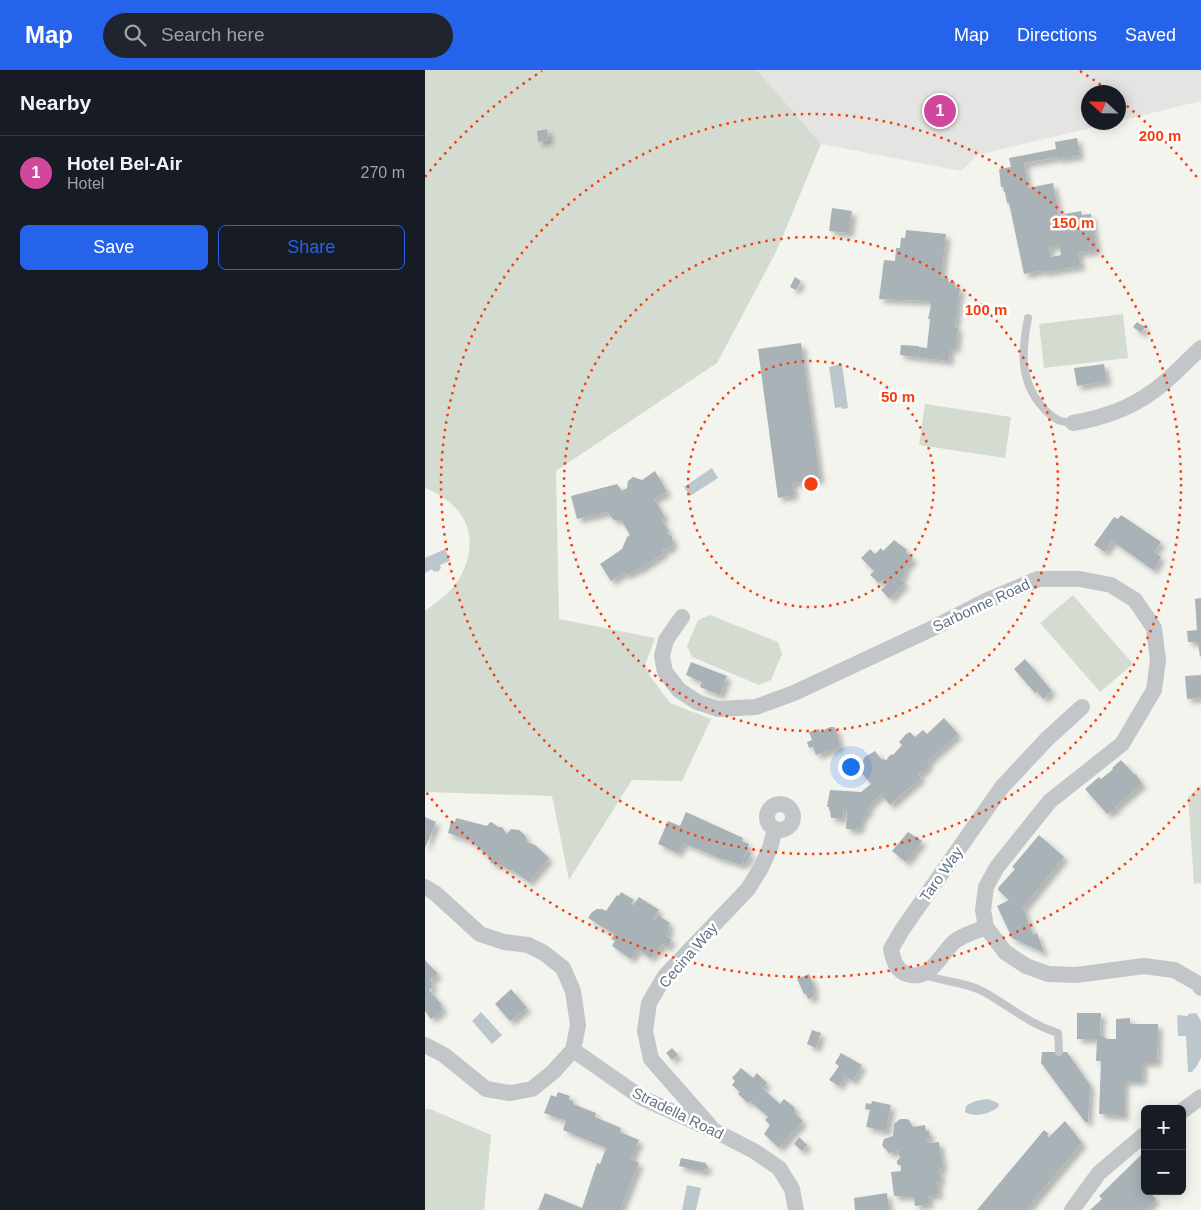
<!DOCTYPE html>
<meta charset="utf-8">
<style>
body{margin:0;font-family:Arial,sans-serif;background:#20242c;color:#f1f3f6}
.controls{position:absolute;right:15px;bottom:15px;display:grid;overflow:hidden;border-radius:8px;box-shadow:0 2px 12px #0003}
.controls button{width:45px;height:45px;display:grid;place-items:center;padding:0;border:0;border-bottom:1px solid #363941;background:#171b24;color:#f1f3f6;font:25px sans-serif}
.compass{position:absolute;left:656px;top:15px;width:45px;height:45px;border-radius:50%;background:#171b24;box-shadow:0 2px 12px #0003;rotate:292deg}
.you{position:absolute;left:425px;top:696px;width:18px;height:18px;margin:-12px;border:4px solid #fff;border-radius:50%;background:#1a73e8;box-shadow:0 0 0 8px #1a73e833}
.badge{display:grid;place-items:center;width:32px;height:32px;border-radius:50%;background:#2563eb;color:#fff;font-size:16px;font-weight:700}
.pin{position:absolute;translate:-50% -50%;border:2px solid #fff;box-shadow:0 1px 5px #0006}
.list{margin:0;padding:0;list-style:none}
h2{display:flex;justify-content:space-between;align-items:center;height:65px;margin:0;padding:0 20px;font-size:21px}
h2 small{font-size:16px;font-weight:400;color:#9ea1a6}
.list li{display:grid;grid-template-columns:32px 1fr auto;gap:15px;align-items:center;box-sizing:border-box;height:75px;padding:0 20px;border-top:1px solid #363941}
.list b{display:block;font-size:19px;white-space:nowrap}
.list p{margin:0;font-size:16px;white-space:nowrap;color:#9ea1a6}
.list em{font-size:16px;font-style:normal;color:#9ea1a6}
.actions{display:flex;gap:10px;padding:15px 20px}
.actions a{flex:1;padding:11px 0;border:1px solid #2563eb;border-radius:8px;text-align:center;font-size:18px;color:#2563eb}
.actions .main{background:#2563eb;color:#fff}
.icon{flex:none;width:28px;height:28px;fill:none;stroke:currentColor;stroke-width:2;stroke-linecap:round;stroke-linejoin:round}
.map{position:relative;flex:none;width:776px;height:1140px;overflow:hidden}
header{display:flex;align-items:center;gap:30px;box-sizing:border-box;height:70px;padding:0 25px;background:#2563eb;color:#fff}
header strong{font-size:24px}
nav{display:flex;gap:28px;margin-inline-start:auto;font-size:18px}
.search{width:350px;height:45px;background:#20242c;display:flex;align-items:center;gap:12px;box-sizing:border-box;padding:0 18px;border-radius:28px;color:#9ea1a6;font-size:19px}
main{display:flex}
aside{flex:1;background:#171b24}
.map>svg:first-child{display:block}
.built{fill:#e4e5e3}
.green{fill:#d4dbd0}
.water{fill:#bbc7cc}
.building{fill:#a9b2b7;fill-rule:evenodd;filter:url(#shadow)}
.lines{fill:none;stroke-linecap:round;stroke-linejoin:round}
.service{stroke:#c2c6c9;stroke-width:8}
.minor{stroke:#c2c6c9;stroke-width:16}
.ring{fill:none;stroke:#f24010;stroke-width:2.5;stroke-dasharray:2.5 5}
.labels{text-anchor:middle;dominant-baseline:central;stroke-width:5;stroke-linejoin:round;paint-order:stroke}
.street-label{font-size:15px;fill:#607483;stroke:#fff}
.centre{fill:#f24010;stroke:#fff;stroke-width:2.5}
.ring-label{font-size:15px;text-anchor:middle;font-weight:bold;fill:#f24010;stroke:#fff;stroke-width:5;stroke-linejoin:round;paint-order:stroke}
</style>
<header>
<strong>Map</strong>
<div class="search"><svg class="icon" aria-label="search" viewBox="0 0 24 24"><circle cx="10" cy="10" r="6"/><path d="M15 15l6 6"/></svg>Search here</div>
<nav><a>Map</a><a>Directions</a><a>Saved</a></nav>
</header>
<main>
<aside>
<h2>Nearby<small></small></h2>
<ul class="list">
<li><span class="badge" style="background:#d1479c">1</span><div><b>Hotel Bel-Air</b><p>Hotel</p></div><em>270 m</em></li>
</ul>
<div class="actions"><a class="main">Save</a><a>Share</a></div>
</aside>
<div class="map">
<svg width="776" height="1140" viewBox="0 0 776 1140">
<defs>
<filter id="shadow"><feDropShadow dx="4.5" dy="4.5" stdDeviation="2.5" flood-color="#0004"/></filter>
</defs>
<rect width="100%" height="100%" fill="#f4f4ef"/>
<path class="built" d="M332,0H776V31L694,51V22H664V52L686,53L553,85L536,101L396,74Z"/>
<path class="green" d="M0,0H332L396,74L352,180L292,293L131,401L134,549L230,568L220,595L225,606L245,633L286,649L257,711L207,710L144,810L127,726L0,722V541C12,532 27,522 34,509C57,469 42,435 0,418Z
M698,244L703,288L619,298L614,254Z
M500,334L586,347L580,388L494,375Z
M648,525L708,594L675,622L615,553Z
M285,545L353,572L357,584L346,610L334,615L267,587L262,576L273,550Z
M776,715V813L769,814L763,727Z
M0,1039H5L66,1065L59,1140H0Z"/>
<path class="water" d="M417,294L423,338L417,339L416,337L410,338L404,297Z
M287,398L293,408L265,426L259,417Z
M20,479L25,491L15,495L16,498L13,502L8,501L7,499L0,503V488Z
M56,942L77,965L67,974L47,951Z
M771,943L776,951V988L771,997L767,1002H763L761,966H753L752,945L763,946V944Z
M563,1029L573,1033L574,1036C566,1044 549,1048 540,1042L541,1036C548,1031 555,1030 563,1029Z
M262,1115L276,1118L271,1140H257Z"/>
<path class="building" d="M122,59L124,70L113,72L112,61Z
M652,68L655,85L633,89V87L599,93L603,118L628,113L634,145L656,141L657,145L666,144L672,180L653,183L656,196L618,202V200L599,204L584,133H582L580,122H579L578,117H576L574,99L586,97L584,88L631,79L630,72ZM634,175L636,185L626,187L624,177Z
M407,138L427,141L424,163L404,161Z
M481,160L521,164L516,208L524,209L523,212H530V217L535,218L530,257L533,258L531,278H525L524,291L475,285L476,275L494,276V277L502,278L505,249H503L506,235L502,231L454,229L459,190L470,191L471,178H475L476,168H480Z
M370,207L376,211L371,220L365,217Z
M712,252L720,257L716,263L708,257Z
M376,273L395,409L367,413L369,425L353,428L333,279Z
M679,294L682,311L652,316L649,298Z
M230,401L242,422L229,429L240,447L236,449L244,461L241,462L247,467L248,474L244,479L237,480L239,483L213,500L212,499L202,505L200,502L186,511L175,494L197,479L202,467L205,465L196,450H189L182,442L152,449L146,426L192,414L197,421L202,418L203,411L208,407L217,410Z
M696,445L736,472L729,482L736,487L728,500L687,471L680,482L669,475L689,447L693,449Z
M469,470L482,480L481,482L488,489L478,500L481,502L475,508L480,513L465,529L456,520L462,514L457,510L454,513L445,505L449,501L436,488L445,479L450,484L456,478L458,481Z
M776,528V586L775,587L773,572H763L762,561L772,560L770,529Z
M600,589L627,621L618,629L612,621L610,623L589,599Z
M266,592L302,606L295,625L275,617L277,612L261,605Z
M776,605V628L762,629L760,606Z
M519,648L533,664L503,691L504,693L501,699L493,704L496,708L465,735L456,724L444,735L443,743H439V749L436,748V756L430,760L421,759L422,740H419L418,749L406,748L405,740H404V737H402L405,720L436,722L446,714L435,701L440,696L437,692L440,687L450,681L456,689L462,690L463,687L467,684L468,685L477,675L474,672L481,664L485,662L490,667L498,660L502,664Z
M405,657H409L412,662L415,677L391,685L388,677L384,678L382,672L387,670L384,662L394,659L395,662Z
M696,690L710,705L711,704L717,714L690,737L692,738L682,744L660,719L674,707L676,709L686,701L688,699L687,698Z
M261,742L318,768L317,771L324,774L318,790L323,781L326,783L321,793L317,792L316,795L299,789V790L258,773L253,783L233,774L243,751L255,756Z
M0,747L11,752L0,778Z
M31,748L62,756L65,752L68,753L73,757H77L82,764L86,759L94,760L100,765L102,772L110,775L124,788L104,812L86,800L85,801L75,794L74,795L66,793L63,786L46,771L23,763L26,751L30,752Z
M483,762L497,771L481,792L467,781Z
M614,765L639,787L598,838L608,865L612,863L619,883L587,868L572,836L584,830L573,820V818L590,799L587,797Z
M196,822L209,830L206,834L208,835L214,827L234,840L228,849L230,850L233,845L245,853L243,858L245,859L241,866L247,870L242,877L237,874L232,882L230,881L226,888L212,879L206,889L187,876L190,871L186,869L189,864L163,848L167,842L172,839H177L181,841L192,825L194,826Z
M0,890L13,904L5,910L8,913L6,915L8,917L4,920L17,935L15,936L18,940L6,949L0,941Z
M384,904L390,919L387,920L390,926L383,929L381,924H379L372,909Z
M86,919L102,938L85,951L70,934Z
M652,943H676L675,964L682,969H691V949L705,948V954H733L732,992H718L717,1011H699V1046L674,1044L676,991H671L672,969H652Z
M387,960L396,963L391,978L382,974Z
M247,978L253,985L247,990L241,983Z
M617,982H642L665,1015L663,1052H660L616,993Z
M416,983L437,995L428,1011L420,1006L414,1016L404,1010L414,996L410,993Z
M316,998L328,1008L332,1003L342,1013L337,1018L355,1034L359,1029L369,1037L371,1045L378,1051L354,1078L339,1064L345,1055L340,1050L343,1047L325,1031L323,1033L313,1024L315,1022L307,1015L310,1011L307,1008Z
M133,1022L145,1026L144,1029L149,1032L148,1034L171,1043L170,1047L196,1058L195,1062L214,1070L206,1089L214,1093L195,1140H113L120,1123L157,1138L172,1093L175,1094L181,1078L138,1060L141,1051L119,1043L126,1025L131,1027Z
M447,1031L466,1035L461,1061L441,1057L445,1040L440,1039L441,1033L446,1034Z
M475,1049H481L484,1050L488,1057L500,1055L501,1061H504L505,1068L502,1069L503,1073L514,1072L518,1098L514,1099L516,1111L512,1112L514,1124L503,1126L505,1134L490,1136L489,1126H469L466,1102L476,1101V1096L472,1094V1091L476,1086H474L473,1081L463,1083L462,1080L459,1078L457,1075L459,1069L468,1066L469,1054Z
M640,1051L657,1073L601,1140H552L619,1060L624,1064L622,1066L624,1067Z
M374,1067L382,1075L377,1081L369,1074Z
M716,1085L720,1088V1121H723L731,1129L720,1140H665L677,1129L674,1126Z
M256,1088L281,1093V1095L283,1096L282,1100L279,1099V1102L254,1096Z
M462,1123L464,1140H430L429,1128Z"/>
<g class="lines">
<path class="service" d="M603,248C597,279 594,308 615,334C620,340 626,347 633,350C637,352 644,352 648,353
M500,905C519,912 541,912 559,922C586,937 602,953 633,963L634,982"/>
<path class="minor" d="M648,353C677,348 704,339 727,322C745,310 760,292 776,278
M257,547L241,570L237,586L240,602L254,620L272,632L293,639L331,637L369,623L506,559L563,530L613,509H655L686,515L710,530L729,558L733,590L729,620L697,674L625,731L572,797L561,817L558,840L561,857L580,882L601,896L623,904L651,905L719,896L749,900L772,913L776,918
M342 747a13 13 0 1 1 26 0a13 13 0 1 1-26 0Z
M0,817L10,823L55,864L79,872L103,875L119,883L138,898L148,921L153,955L148,980L217,1028L290,1061L329,1081L354,1098L367,1119L371,1140
M561,857C551,861 537,865 529,872C514,886 505,912 482,904C471,901 468,889 466,879L477,860L577,717L622,669L657,637
M0,975L19,985L61,1019L85,1023L107,1019L128,1002L148,980
M757,1041L776,1027
M285,1056L226,989L220,961L224,933L240,906L323,819L336,798L345,778L350,759
M647,1140L674,1103L720,1064"/>
</g>
<g class="ring">
<circle cx="386" cy="414" r="123"/>
<circle cx="386" cy="414" r="247"/>
<circle cx="386" cy="414" r="370"/>
<path d="M774 718A493 493 0 0 1 0 721M0 107A493 493 0 0 1 117 1M655 1A493 493 0 0 1 683 20M696 31A493 493 0 0 1 774 110"/>
</g>
<g class="labels">
<g class="street-label">
<text transform="translate(556 535) rotate(-25)">Sarbonne Road</text>
<text transform="translate(516 804) rotate(-55)">Taro Way</text>
<text transform="translate(263 885) rotate(-49)">Cecina Way</text>
<text transform="translate(253 1043) rotate(26)">Stradella Road</text>
</g>
</g>
<circle cx="386" cy="414" r="8" class="centre"/>
<g class="ring-label">
<text x="735" y="71">200 m</text>
<text x="648" y="158">150 m</text>
<text x="561" y="245">100 m</text>
<text x="473" y="332">50 m</text>
</g>
</svg>
<div class="controls">
<button>+</button>
<button>−</button>
</div>
<svg class="compass" viewBox="-18 -18 36 36"><path d="M0-13l5 13h-10z" fill="#e53935"/><path d="M0 13l5-13h-10z" fill="#9ea1a6"/></svg>
<div class="you"></div>
<div class="pin badge" style="left:515px;top:41px;background:#d1479c">1</div>
</div>
</main>
